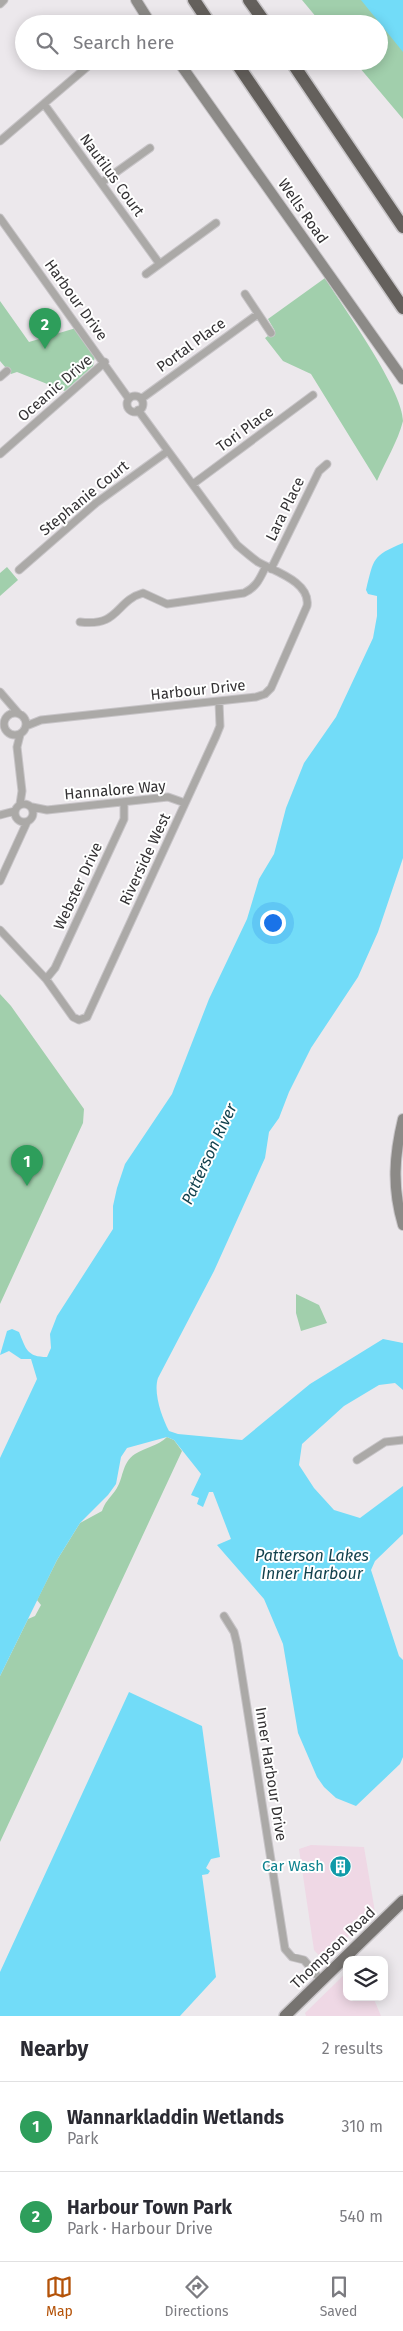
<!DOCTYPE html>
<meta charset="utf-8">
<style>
body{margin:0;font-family:"Fira Sans",sans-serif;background:#f7f7f7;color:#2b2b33}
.controls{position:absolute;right:15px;bottom:15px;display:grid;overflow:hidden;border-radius:10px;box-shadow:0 2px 12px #0003}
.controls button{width:45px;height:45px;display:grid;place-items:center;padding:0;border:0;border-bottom:1px solid #e1e1e2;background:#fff;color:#2b2b33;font:25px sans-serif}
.you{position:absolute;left:272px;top:922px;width:18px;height:18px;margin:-12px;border:4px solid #fff;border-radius:50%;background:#1a73e8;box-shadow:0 0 0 8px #1a73e833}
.badge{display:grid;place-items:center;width:32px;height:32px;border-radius:50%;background:#b45309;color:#fff;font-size:16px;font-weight:700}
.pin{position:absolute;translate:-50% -41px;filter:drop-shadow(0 1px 2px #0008)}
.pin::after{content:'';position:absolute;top:26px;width:18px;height:15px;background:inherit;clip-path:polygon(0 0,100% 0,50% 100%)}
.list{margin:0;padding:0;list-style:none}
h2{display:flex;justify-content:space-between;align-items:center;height:65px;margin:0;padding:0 20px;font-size:21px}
h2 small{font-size:16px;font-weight:400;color:#7c7c81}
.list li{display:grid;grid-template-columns:32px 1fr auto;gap:15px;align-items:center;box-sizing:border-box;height:90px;padding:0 20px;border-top:1px solid #e1e1e2}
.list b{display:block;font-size:19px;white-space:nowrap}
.list p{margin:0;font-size:16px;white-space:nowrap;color:#7c7c81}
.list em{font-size:16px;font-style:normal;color:#7c7c81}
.icon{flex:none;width:28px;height:28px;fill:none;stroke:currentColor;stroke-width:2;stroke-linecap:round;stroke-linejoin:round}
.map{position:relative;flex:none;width:403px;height:2016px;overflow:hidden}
.search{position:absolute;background:#fff;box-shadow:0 2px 12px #0003;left:15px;right:15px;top:15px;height:55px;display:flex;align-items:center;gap:12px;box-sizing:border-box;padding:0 18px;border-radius:28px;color:#7c7c81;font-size:19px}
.sheet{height:245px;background:#fff}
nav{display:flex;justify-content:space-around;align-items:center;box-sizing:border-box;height:70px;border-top:1px solid #e1e1e2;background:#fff;font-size:14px;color:#7c7c81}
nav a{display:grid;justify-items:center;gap:2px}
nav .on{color:#b45309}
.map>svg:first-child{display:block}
.commercial{fill:#efd8e5}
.green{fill:#a1cfac}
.water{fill:#72dcf8}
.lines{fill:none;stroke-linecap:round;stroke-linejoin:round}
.minor-casing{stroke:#c7c4c7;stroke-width:9}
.secondary-casing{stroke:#c7c4c7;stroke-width:12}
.primary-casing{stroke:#c7c4c7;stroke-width:14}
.motorway-casing{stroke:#c7c4c7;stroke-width:15}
.minor{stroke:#aba9a7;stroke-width:7}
.secondary{stroke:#8c8a87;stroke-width:10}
.primary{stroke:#767370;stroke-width:11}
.motorway{stroke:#64605c;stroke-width:12}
.labels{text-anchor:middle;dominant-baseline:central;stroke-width:4;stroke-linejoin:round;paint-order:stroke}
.street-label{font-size:15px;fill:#343234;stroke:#fff}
.culture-label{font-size:15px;fill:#0d838f;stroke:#fff;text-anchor:end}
.water-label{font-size:16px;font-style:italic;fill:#12424e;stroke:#fff}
</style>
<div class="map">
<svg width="403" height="2016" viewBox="0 0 403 2016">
<rect width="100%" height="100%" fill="#ece8ec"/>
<path class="commercial" d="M311,1845L364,1847L375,1912L323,1960L314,1950L299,1849Z
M347,1972V1997H373L381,2016H306L305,2013Z"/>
<path class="green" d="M302,0H403V119L354,61H379V24H322Z
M325,278C343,307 403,390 403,421C398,441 385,462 377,481L311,374L283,361L265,338L275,331L268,319Z
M0,301L29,342L76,328L95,356L93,366L65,391L17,372L11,374L0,361Z
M7,567L18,580L0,596V573Z
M0,994L11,1006L84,1109L83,1123L0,1304Z
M296,1294L319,1305L327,1323L301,1331L296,1313Z
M167,1437L174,1440L182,1451L0,1842V1676L28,1619L35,1616L41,1605L37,1600L57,1560L80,1523L102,1511C105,1502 109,1499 115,1491C124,1479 121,1463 135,1454C146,1447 158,1446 167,1437Z"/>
<path class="water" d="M361,0H403V52Z
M403,543V858L378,932L358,977L311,1048L289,1092L279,1118L269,1132L265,1158L214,1271L158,1378C153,1393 162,1418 169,1431L178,1434L242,1440L310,1384L383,1339L403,1343V1390L395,1383L379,1385L344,1406L302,1444L299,1465L314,1488L334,1510L360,1518L403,1486V1534L375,1561L371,1570L399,1656L403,1660V1757L400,1764L356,1806L336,1798L324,1787L317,1777L298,1733L283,1644L264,1599L217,1545L231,1539L213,1492H209L203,1507L197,1504L199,1498L191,1495L201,1474L174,1440L167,1437L127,1448L121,1457L116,1484L108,1495L80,1523L57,1560L0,1676V1458L37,1379L31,1359H21L9,1351L0,1355L7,1331L12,1329L19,1332C26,1349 27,1357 47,1357L51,1348L50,1334L57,1316L113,1229V1206L117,1188L125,1164L172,1094L209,999L247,919L259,879L274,854L286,808L304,763L336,717L373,638L377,616V596L368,594L366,590C374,558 372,556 403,543Z
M129,1692L202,1726L220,1857L211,1859L206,1868L210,1871L208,1874L202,1875L216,1977L180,2016H0V1972Z"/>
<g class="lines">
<defs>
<path id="minor" d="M0,4L4,0
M44,104L159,263
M0,141L94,61
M101,183L150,148
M0,218L129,399
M146,274L216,223
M245,294L271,333
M0,377L7,371
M127 404a8 8 0 1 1 16 0a8 8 0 1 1-16 0Z
M141,399L258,314
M0,454L105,362
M193,484L313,395
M271,569L319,471L327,464
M19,570L96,503L168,451
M80,622C120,627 115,601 143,593L167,604L244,593C257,587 260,578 266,566
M0,692L19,714
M4 724a11 11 0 1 1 22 0a11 11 0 1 1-22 0Z
M26,726L41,720L256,697L265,694L271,688L307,606C311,582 274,571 258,562C251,557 244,551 237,545L138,410
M20,735L17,747L22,791L20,804
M15 813a9 9 0 1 1 18 0a9 9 0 1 1-18 0Z
M32,807L47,810L168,797L185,803
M0,815L15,811
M0,881L27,822
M0,930L46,979L73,1017L79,1020L87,1017L216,736L220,726L219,702
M46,979L55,968L124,819V802
M357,1460L385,1442L403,1440
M224,1616L234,1632L237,1644L285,1949L292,1957L304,1960L321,1980"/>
<path id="secondary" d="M136,0L151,24
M178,61L403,379
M403,1119C394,1156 392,1188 403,1225"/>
<path id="primary" d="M285,2016L403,1901"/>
<path id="motorway" d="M194,0L210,24
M249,0L266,24
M235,61L403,308
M291,61L403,227"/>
</defs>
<use href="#minor" class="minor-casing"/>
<use href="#secondary" class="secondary-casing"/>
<use href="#primary" class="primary-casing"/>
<use href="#motorway" class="motorway-casing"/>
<use href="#minor" class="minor"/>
<use href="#secondary" class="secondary"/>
<use href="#primary" class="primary"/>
<use href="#motorway" class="motorway"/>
</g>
<defs>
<symbol id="building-disc" viewBox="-11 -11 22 22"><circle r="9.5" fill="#0f9aa8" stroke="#fff"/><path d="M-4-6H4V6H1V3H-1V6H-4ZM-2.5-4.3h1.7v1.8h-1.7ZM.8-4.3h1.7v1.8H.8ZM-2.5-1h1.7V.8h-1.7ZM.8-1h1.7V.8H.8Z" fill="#fff"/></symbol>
</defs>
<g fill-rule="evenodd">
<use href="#building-disc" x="328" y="1854" width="25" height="25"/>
</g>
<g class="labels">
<g class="street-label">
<text transform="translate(112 175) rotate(54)">Nautilus Court</text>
<text transform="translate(303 211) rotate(55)">Wells Road</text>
<text transform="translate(76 300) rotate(54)">Harbour Drive</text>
<text transform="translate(191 345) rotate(-36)">Portal Place</text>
<text transform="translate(55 388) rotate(-41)">Oceanic Drive</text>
<text transform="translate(245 429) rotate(-36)">Tori Place</text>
<text transform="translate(84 498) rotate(-39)">Stephanie Court</text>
<text transform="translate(285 509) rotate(-64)">Lara Place</text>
<text transform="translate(198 690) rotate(-6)">Harbour Drive</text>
<text transform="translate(115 790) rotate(-5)">Hannalore Way</text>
<text transform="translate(145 859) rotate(-65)">Riverside West</text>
<text transform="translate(78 886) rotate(-65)">Webster Drive</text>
<text transform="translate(271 1774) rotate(81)">Inner Harbour Drive</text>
<text transform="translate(333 1948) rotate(-44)">Thompson Road</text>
</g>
<g class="culture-label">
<text x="324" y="1866">Car Wash</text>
</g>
<g class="water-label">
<text transform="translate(209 1154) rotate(-65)">Patterson River</text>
<text x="312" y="1555">Patterson Lakes<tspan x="312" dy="18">Inner Harbour</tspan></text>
</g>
</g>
</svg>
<div class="controls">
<button><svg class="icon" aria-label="layers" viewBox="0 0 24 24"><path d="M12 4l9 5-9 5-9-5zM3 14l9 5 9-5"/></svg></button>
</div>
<div class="you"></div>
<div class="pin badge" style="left:27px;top:1186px;background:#2e9e5b">1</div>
<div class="pin badge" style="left:45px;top:349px;background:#2e9e5b">2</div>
<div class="search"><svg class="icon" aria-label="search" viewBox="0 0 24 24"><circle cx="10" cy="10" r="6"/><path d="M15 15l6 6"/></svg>Search here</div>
</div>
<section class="sheet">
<h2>Nearby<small>2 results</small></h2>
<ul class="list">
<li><span class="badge" style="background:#2e9e5b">1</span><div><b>Wannarkladdin Wetlands</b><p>Park</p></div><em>310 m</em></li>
<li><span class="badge" style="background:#2e9e5b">2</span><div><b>Harbour Town Park</b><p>Park · Harbour Drive</p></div><em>540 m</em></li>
</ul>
</section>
<nav>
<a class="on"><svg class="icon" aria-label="map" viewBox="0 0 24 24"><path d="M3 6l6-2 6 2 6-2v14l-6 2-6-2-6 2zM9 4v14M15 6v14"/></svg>Map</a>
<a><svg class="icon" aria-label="directions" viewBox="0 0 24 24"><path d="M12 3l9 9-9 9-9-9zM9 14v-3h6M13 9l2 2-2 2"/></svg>Directions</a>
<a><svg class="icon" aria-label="saved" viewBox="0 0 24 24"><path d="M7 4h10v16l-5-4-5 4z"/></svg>Saved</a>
</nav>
